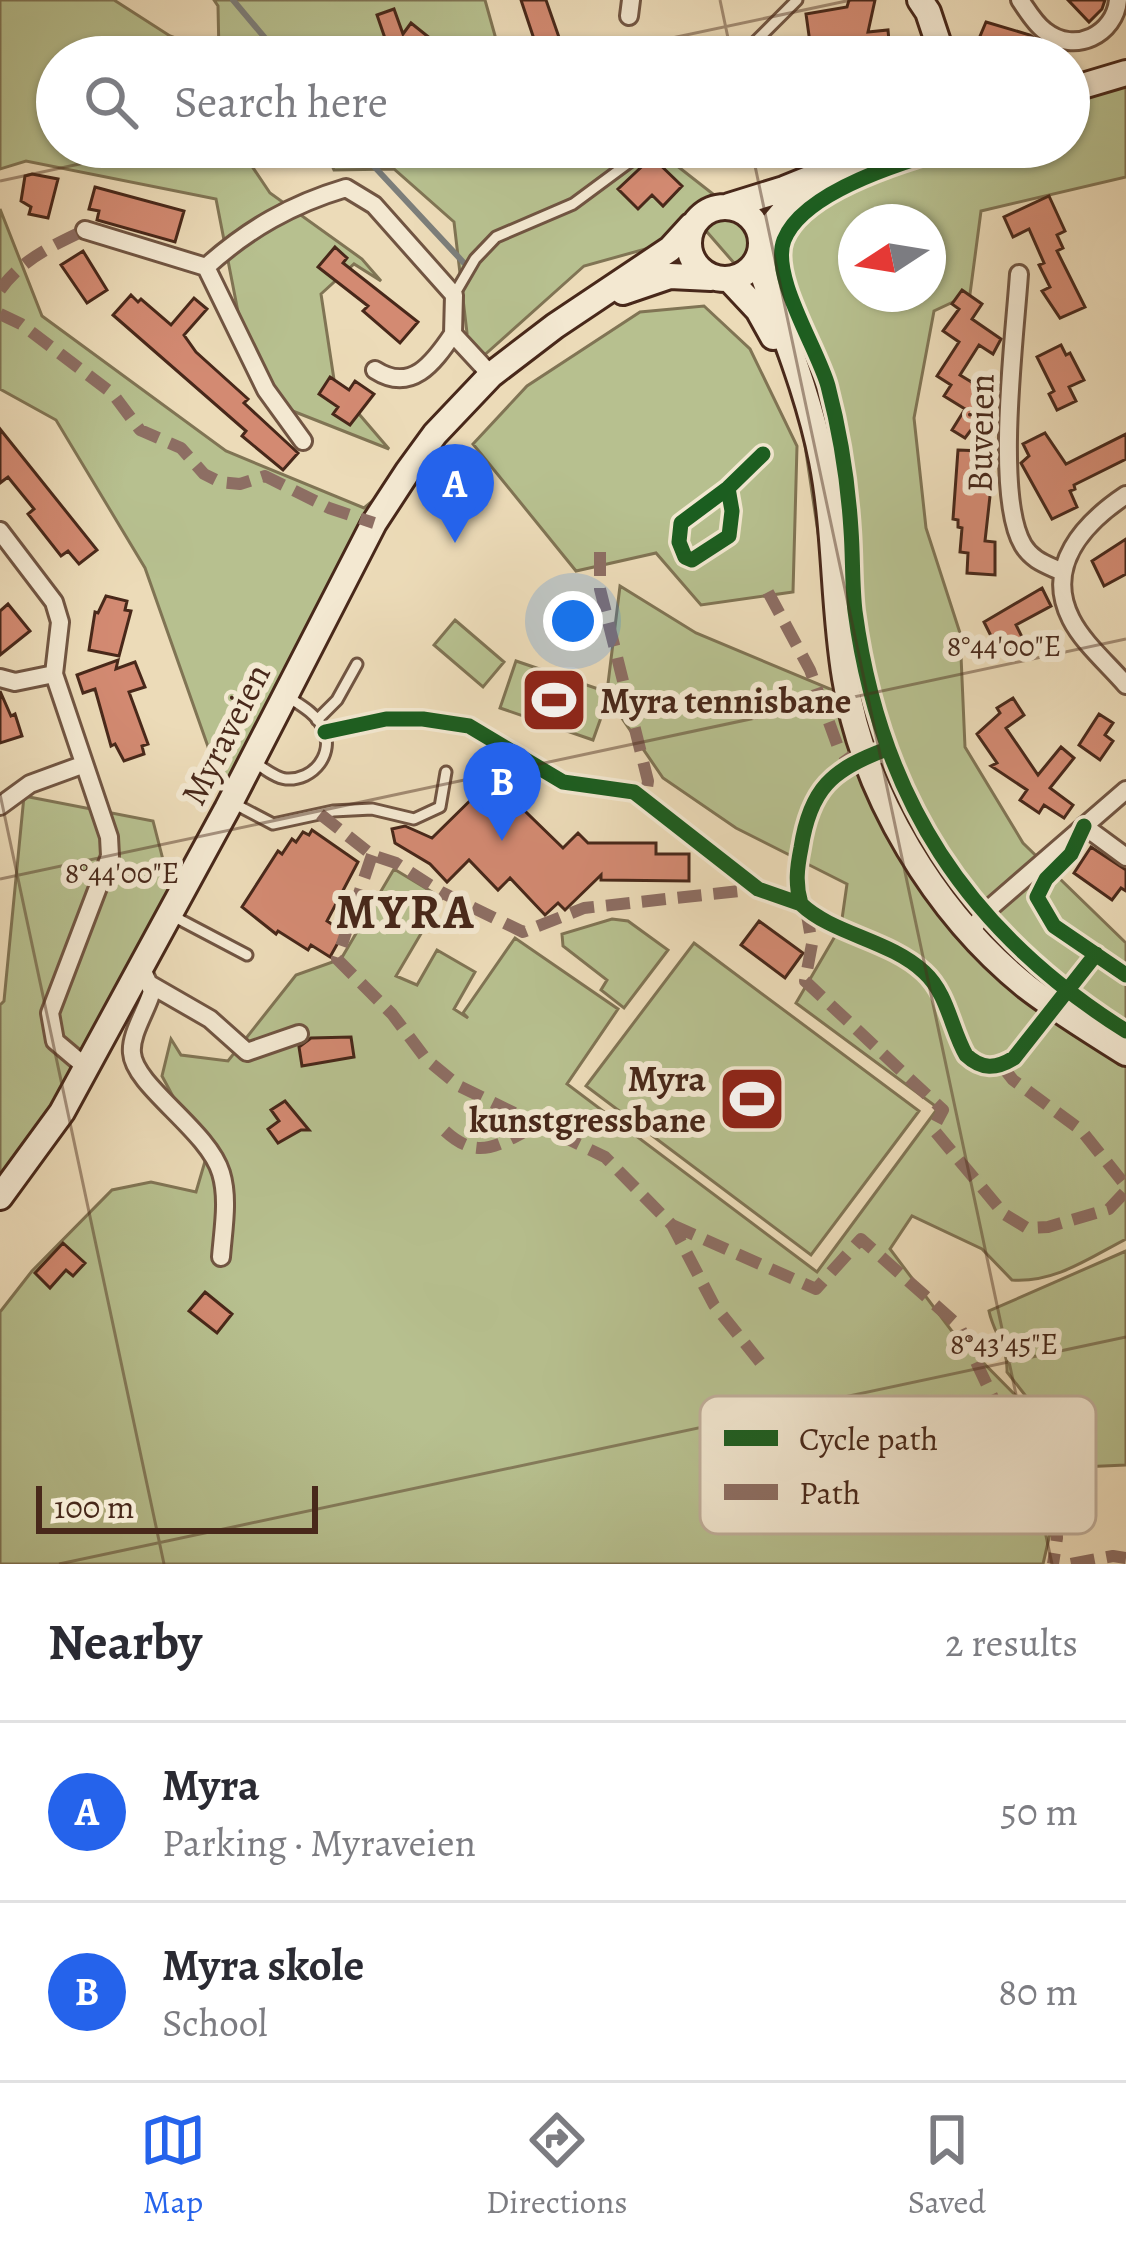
<!DOCTYPE html>
<meta charset="utf-8">
<style>
body{margin:0;font-family:Alegreya,serif;background:#f7f7f7;color:#2b2b33}
.compass{position:absolute;left:838px;top:204px;width:108px;height:108px;border-radius:50%;background:#fff;box-shadow:0 3px 9px #0004;rotate:258deg}
.scale{position:absolute;left:36px;bottom:30px;width:282px;box-sizing:border-box;padding-left:12px;border:6px solid #48281a;border-top:0;font-size:33px;line-height:42px;white-space:nowrap;color:#48281a;-webkit-text-stroke:9px #f3e8d1;paint-order:stroke}
.you{position:absolute;left:573px;top:621px;width:42px;height:42px;margin:-30px;border:9px solid #fff;border-radius:50%;background:#1a73e8;box-shadow:0 0 0 18px #1a73e833}
.badge{display:grid;place-items:center;width:78px;height:78px;border-radius:50%;background:#2563eb;color:#fff;font-size:39px;font-weight:700}
.pin{position:absolute;translate:-50% -99px;filter:drop-shadow(0 3px 6px #0008)}
.pin::after{content:'';position:absolute;top:63px;width:42px;height:36px;background:inherit;clip-path:polygon(0 0,100% 0,50% 100%)}
.list{margin:0;padding:0;list-style:none}
h2{display:flex;justify-content:space-between;align-items:center;height:156px;margin:0;padding:0 48px;font-size:51px}
h2 small{font-size:39px;font-weight:400;color:#7c7c81}
.list li{display:grid;grid-template-columns:78px 1fr auto;gap:36px;align-items:center;box-sizing:border-box;height:180px;padding:0 48px;border-top:3px solid #e1e1e2}
.list b{display:block;font-size:45px;white-space:nowrap}
.list p{margin:0;font-size:39px;white-space:nowrap;color:#7c7c81}
.list em{font-size:39px;font-style:normal;color:#7c7c81}
.icon{flex:none;width:66px;height:66px;fill:none;stroke:currentColor;stroke-width:2;stroke-linecap:round;stroke-linejoin:round}
.map{position:relative;flex:none;width:1126px;height:1564px;overflow:hidden}
.search{position:absolute;background:#fff;box-shadow:0 3px 9px #0004;left:36px;right:36px;top:36px;height:132px;display:flex;align-items:center;gap:30px;box-sizing:border-box;padding:0 42px;border-radius:66px;color:#7c7c81;font-size:45px}
.sheet{height:516px;background:#fff}
nav{display:flex;justify-content:space-around;align-items:center;box-sizing:border-box;height:168px;border-top:3px solid #e1e1e2;background:#fff;font-size:33px;color:#7c7c81}
nav a{display:grid;justify-items:center;gap:6px}
nav .on{color:#2563eb}
.map>svg:first-child{display:block}
.green{fill:#b7c08f;stroke:#807454;stroke-width:3;fill-rule:evenodd}
.lines{fill:none;stroke-linecap:round;stroke-linejoin:round}
.stream{stroke:#7c7e7a;stroke-width:6}
.building{fill:#d38a72;stroke:#48281a;stroke-width:3}
.service-casing{stroke:#715542;stroke-width:15}
.minor-casing{stroke:#715542;stroke-width:22}
.secondary-casing{stroke:#48281a;stroke-width:30}
.service{stroke:#f3e8d1;stroke-width:9}
.minor{stroke:#f3e8d1;stroke-width:16}
.secondary{stroke:#f3e8d1;stroke-width:24}
.quiet{stroke:#8d6e63;stroke-width:12;stroke-dasharray:24 12;stroke-linecap:butt}
.cycleway-casing{stroke:#f3e8d1;stroke-width:22}
.cycleway{stroke:#1b5e20;stroke-width:15}
.ticks{fill:none;stroke:#48281a;stroke-width:3;stroke-opacity:0.45}
.labels{text-anchor:middle;dominant-baseline:central;stroke-width:12;stroke-linejoin:round;paint-order:stroke}
.street-label{font-size:36px;fill:#48281a;stroke:#f3e8d1}
.poi-label{font-size:36px;font-weight:bold;fill:#48281a;stroke:#f3e8d1;text-anchor:start}
.district-label{font-size:48px;font-weight:bold;letter-spacing:3px;fill:#48281a;stroke:#f3e8d1}
.key{fill:#f3e8d1;stroke:#c0ae9a;stroke-width:3}
.key-label{font-size:33px;fill:#48281a}
.ticks-label{font-size:30px;text-anchor:middle;fill:#48281a;stroke:#f3e8d1;stroke-width:12;stroke-linejoin:round;paint-order:stroke}
</style>
<div class="map">
<svg width="1126" height="1564" viewBox="0 0 1126 1564">
<rect width="100%" height="100%" fill="#ecdbb8"/>
<filter id="stains"><feTurbulence type="fractalNoise" baseFrequency=".00167" numOctaves="4"/><feColorMatrix values="0 0 0 0 .2 0 0 0 0 .09 0 0 0 0 .02 0 0 0 .5 -.17"/></filter>
<radialGradient id="worn" r=".72"><stop offset=".6" stop-color="#630" stop-opacity="0"/><stop offset="1" stop-color="#630" stop-opacity=".3"/></radialGradient>
<path class="green" d="M0,0H114L170,36L219,54L218,6L214,0H485L501,57H57V147H239L270,193L362,259L381,281L354,264L321,294L335,386L389,449L285,408L239,317L216,199L26,161L0,169Z
M1126,66V177L981,211L970,294L934,311L914,418L926,528L960,633L965,747L1023,843L1126,943V1239C1089,1258 1055,1283 1012,1280L982,1249L912,1216L890,1249L951,1330L1031,1411L1066,1464L1043,1564H0V1312L32,1271L112,1190L151,1182L196,1192L206,1158L162,1076L171,1039L181,1055L228,1061L296,975L341,959L394,869L442,898L396,976L417,985L437,950L475,972L454,1009L468,1018L463,1013L515,938L618,1009L567,1084L817,1272L938,1108L796,1003L841,926L847,884L736,828L663,778L608,698L593,740L500,708L516,661L607,692L620,586L696,633L837,692L830,613L799,405L741,271L707,232L584,266L480,359L459,336L467,333L454,222L394,169L334,170L324,147H653L741,216L905,147H1069V87ZM856,222H928V294H856Z
M0,209L42,316L226,451L364,508L381,494L224,792L145,568L56,420L0,389Z
M704,306L750,349L797,446L793,592L701,605L656,553L576,571L473,444L527,386L640,312Z
M455,620L504,662L483,687L434,645Z
M24,796L153,821L170,887L143,988L0,1189V1005L4,1001Z
M612,919L628,921L668,950L624,1008L601,990L607,980L563,946L562,934Z
M694,943L919,1111L811,1255L586,1086Z
M1126,1251V1465L1081,1467L1007,1372C1008,1346 994,1335 989,1311Z"/>
<g class="lines">
<path class="stream" d="M233,0L281,57
M356,147L464,263"/>
</g>
<path class="building" d="M521,0H546L561,43L538,51Z
M849,0H875L868,32L888,30L889,41L900,40L902,57H864L862,42L811,50L806,14L847,7Z
M1068,0H1105L1102,9L1089,22Z
M394,9L403,34L411,23L436,43L425,57H402L388,47L377,15Z
M986,22L1030,35L1049,49L1046,57H1002L1004,53L978,41Z
M652,157L682,186L663,206L652,195L638,209L618,189Z
M32,174L58,179L48,218L29,214L31,207L21,201L25,176Z
M95,187L184,211L175,242L97,220L99,211L89,209Z
M1049,196L1065,231L1057,235L1063,248L1057,251L1085,307L1060,318L1042,291L1050,287L1039,265L1044,263L1029,229L1013,237L1004,217Z
M335,247L347,258L343,263L418,322L400,343L363,311L368,306L318,267Z
M83,251L107,290L87,303L61,265Z
M962,290L982,304L972,319L1001,339L993,354L979,345L960,375L996,397L965,438L952,430L965,409L944,396L951,385L937,376L959,342L943,331L959,309L952,304Z
M131,295L138,302L141,299L171,325L194,298L207,309L184,335L196,352L248,399L244,403L298,453L283,470L242,436L246,431L113,315Z
M1061,345L1066,355L1070,353L1084,380L1069,387L1076,401L1057,410L1049,394L1054,391L1037,357Z
M330,377L349,390L355,381L374,394L350,425L333,414L338,407L319,394Z
M0,429L97,550L79,564L68,551L61,556L28,514L34,509L8,477L0,483Z
M1045,433L1066,464L1126,434V459L1074,485L1075,489L1070,491L1077,507L1052,519L1021,463L1029,456L1023,444Z
M958,450L982,451L983,469H993L985,541L995,542V575L967,573L968,553L960,552L962,528L958,527V520L953,519Z
M1126,539V574L1104,586L1092,561Z
M1042,588L1051,606L1016,625L1025,643L1010,650L1003,638L994,642L984,622Z
M106,596L127,601L125,610L131,611L119,656L89,650L95,612L98,613Z
M8,604L30,631L0,655V611Z
M118,660L116,669L135,662L145,687L129,692L148,744L142,746L144,754L124,761L115,744L111,746L95,689L83,693L77,675Z
M0,691L11,716L15,714L22,736L0,743Z
M1013,698L1024,715L1006,728L1038,775L1061,747L1074,758L1050,788L1073,805L1064,818L1044,805L1039,813L1020,800L1027,790L991,766L997,763L977,734L1000,713L997,708Z
M1099,714L1113,723L1105,735L1113,741L1100,760L1079,745Z
M492,779L563,848L578,833L588,843H656V854H689V881L601,880V875L565,910L558,903L545,915L510,878L498,890L469,860L447,882L430,864L395,843L392,829L405,826L432,838Z
M312,830L358,862L327,921L344,932L330,957L311,945L308,950L278,931L276,934L242,907L278,851L282,854L292,839L296,842L303,832L309,835Z
M1091,847L1126,870V891L1121,888L1112,900L1074,873Z
M759,921L803,953L785,978L741,945Z
M351,1037L354,1057L302,1066L299,1047L311,1038Z
M285,1101L309,1130H301L278,1143L268,1129L279,1121L271,1110Z
M63,1243L85,1263L73,1276L66,1270L50,1288L35,1273Z
M205,1292L232,1314L217,1333L189,1311Z"/>
<g class="lines">
<defs>
<path id="service" d="M740,57L797,0
M454,295L475,259L496,237L573,204L650,147
M317,720L337,700L357,664
M253,761C262,767 275,778 286,779C314,781 335,753 323,728C315,713 302,706 288,697
M231,802L273,824L333,811L372,809L414,819L440,807L446,772
M171,915L247,955"/>
<path id="minor" d="M1020,0C1027,10 1035,24 1045,31C1075,55 1115,34 1118,0
M629,16L631,0
M85,230L206,267
M1019,274C1015,335 994,496 1023,545C1032,560 1045,564 1060,571
M375,370C411,393 433,364 453,334
M303,441L266,390L206,267C248,229 292,204 346,188L374,205L454,295L453,334L491,375
M1126,495C1084,523 1044,566 1071,619C1083,643 1109,665 1126,685
M0,531L54,602L60,622L54,674L15,682L0,678
M54,674L109,837L110,856L50,1013L55,1041L87,1068
M0,806L30,784L82,765
M1084,826L1126,857
M971,932L983,914L1126,790
M142,969L152,991C147,1010 130,1034 132,1053C134,1086 208,1130 221,1173C229,1199 223,1230 221,1257
M151,985L210,1019L247,1052L299,1034"/>
<path id="secondary" d="M920,0L928,12L943,57
M1069,90L1126,73
M729,206L784,189L888,147
M689 243a36 36 0 1 1 72 0a36 36 0 1 1-72 0Z
M761,238L789,205L816,188
M760,254L764,278C785,337 810,399 822,461C836,532 833,606 845,678C863,794 936,914 1027,987C1058,1011 1093,1032 1126,1053
M729,279L758,310L773,337
M623,292L670,276L711,278
M0,1197L62,1112L227,809L374,523L408,471L435,434L491,375L555,326L670,249L691,226"/>
</defs>
<use href="#service" class="service-casing"/>
<use href="#minor" class="minor-casing"/>
<use href="#secondary" class="secondary-casing"/>
<use href="#service" class="service"/>
<use href="#minor" class="minor"/>
<use href="#secondary" class="secondary"/>
<path class="quiet" d="M0,290C22,259 52,246 85,230
M0,314L21,324L113,394L140,430L181,448L204,474L220,482L240,484L265,476L329,508L374,523
M600,552V589L648,781L645,801
M768,592L810,670L838,747L851,765
M320,814L372,855L396,863L441,892L523,932L584,908L758,889
M372,855L337,959L392,1014L426,1059L459,1086L605,1157L672,1225L714,1305L760,1362
M806,909L812,944L805,981L943,1110L933,1129L1004,1214L1027,1228L1048,1227L1109,1209L1126,1191
M1002,1066L1013,1080L1081,1130L1126,1186
M445,1131C480,1163 500,1143 538,1125
M672,1225L816,1289L861,1239L959,1326L1005,1423L1047,1467L1056,1494L1057,1538L1053,1564
M1071,1564L1113,1556L1126,1558"/>
<defs>
<path id="cycleway" d="M956,147C908,160 804,190 784,240C770,276 818,349 828,386C840,432 848,482 851,530C853,557 852,585 855,611C880,797 967,931 1126,1031
M728,488L732,511L729,536L692,560L685,557L679,542L681,523L728,488L763,454
M325,732L386,719H423L469,726L563,782L634,792L758,889L801,904C795,884 797,868 801,848C810,789 832,769 887,749
M1084,826L1071,854L1046,879L1037,897L1054,926L1126,975
M801,904C832,934 890,940 924,972C948,994 951,1029 966,1055C982,1070 996,1069 1014,1058L1096,954"/>
</defs>
<use href="#cycleway" class="cycleway-casing"/>
<use href="#cycleway" class="cycleway"/>
</g>
<path class="ticks" d="M720,0L732,57M582,57L851,0M751,147L1052,1564M0,181L159,147M0,794L164,1564M0,879L1126,639M59,1564L1126,1337"/>
<defs>
<symbol id="stadium-square" viewBox="-11 -11 22 22"><rect x="-9" y="-9" width="18" height="18" rx="4" fill="#8f2418" stroke="#f3e8d1"/><path d="M0-5a6.5 5 0 1 0 0 10a6.5 5 0 1 0 0-10ZM-3.5-1.8h7v3.6h-7Z" fill="#fff"/></symbol>
</defs>
<g fill-rule="evenodd">
<use href="#stadium-square" x="516" y="662" width="76" height="76"/>
<use href="#stadium-square" x="714" y="1061" width="76" height="76"/>
</g>
<g class="labels">
<g class="street-label">
<text transform="translate(980 433) rotate(-89)">Buveien</text>
<text transform="translate(225 734) rotate(-63)">Myraveien</text>
</g>
<g class="poi-label">
<text x="600" y="700">Myra tennisbane</text>
<text x="706" y="1078" text-anchor="end">Myra<tspan x="706" dy="41">kunstgressbane</tspan></text>
</g>
<g class="district-label">
<text x="406" y="912">MYRA</text>
</g>
</g>
<rect x="700" y="1396" width="396" height="138" rx="18" class="key"/>
<rect x="724" y="1430" width="54" height="16" fill="#1b5e20"/>
<rect x="724" y="1484" width="54" height="16" fill="#8d6e63"/>
<g class="key-label">
<text x="799" y="1450">Cycle path</text>
<text x="799" y="1504">Path</text>
</g>
<g class="ticks-label">
<text x="1004" y="656">8°44'00"E</text>
<text x="122" y="883">8°44'00"E</text>
<text x="1004" y="1354">8°43'45"E</text>
</g>
<rect width="100%" height="100%" filter="url(#stains)"/>
<rect width="100%" height="100%" fill="url(#worn)"/>
</svg>
<svg class="compass" viewBox="-18 -18 36 36"><path d="M0-13l5 13h-10z" fill="#e53935"/><path d="M0 13l5-13h-10z" fill="#7c7c81"/></svg>
<div class="scale">100 m</div>
<div class="you"></div>
<div class="pin badge" style="left:455px;top:543px">A</div>
<div class="pin badge" style="left:502px;top:841px">B</div>
<div class="search"><svg class="icon" aria-label="search" viewBox="0 0 24 24"><circle cx="10" cy="10" r="6"/><path d="M15 15l6 6"/></svg>Search here</div>
</div>
<section class="sheet">
<h2>Nearby<small>2 results</small></h2>
<ul class="list">
<li><span class="badge">A</span><div><b>Myra</b><p>Parking · Myraveien</p></div><em>50 m</em></li>
<li><span class="badge">B</span><div><b>Myra skole</b><p>School</p></div><em>80 m</em></li>
</ul>
</section>
<nav>
<a class="on"><svg class="icon" aria-label="map" viewBox="0 0 24 24"><path d="M3 6l6-2 6 2 6-2v14l-6 2-6-2-6 2zM9 4v14M15 6v14"/></svg>Map</a>
<a><svg class="icon" aria-label="directions" viewBox="0 0 24 24"><path d="M12 3l9 9-9 9-9-9zM9 14v-3h6M13 9l2 2-2 2"/></svg>Directions</a>
<a><svg class="icon" aria-label="saved" viewBox="0 0 24 24"><path d="M7 4h10v16l-5-4-5 4z"/></svg>Saved</a>
</nav>
